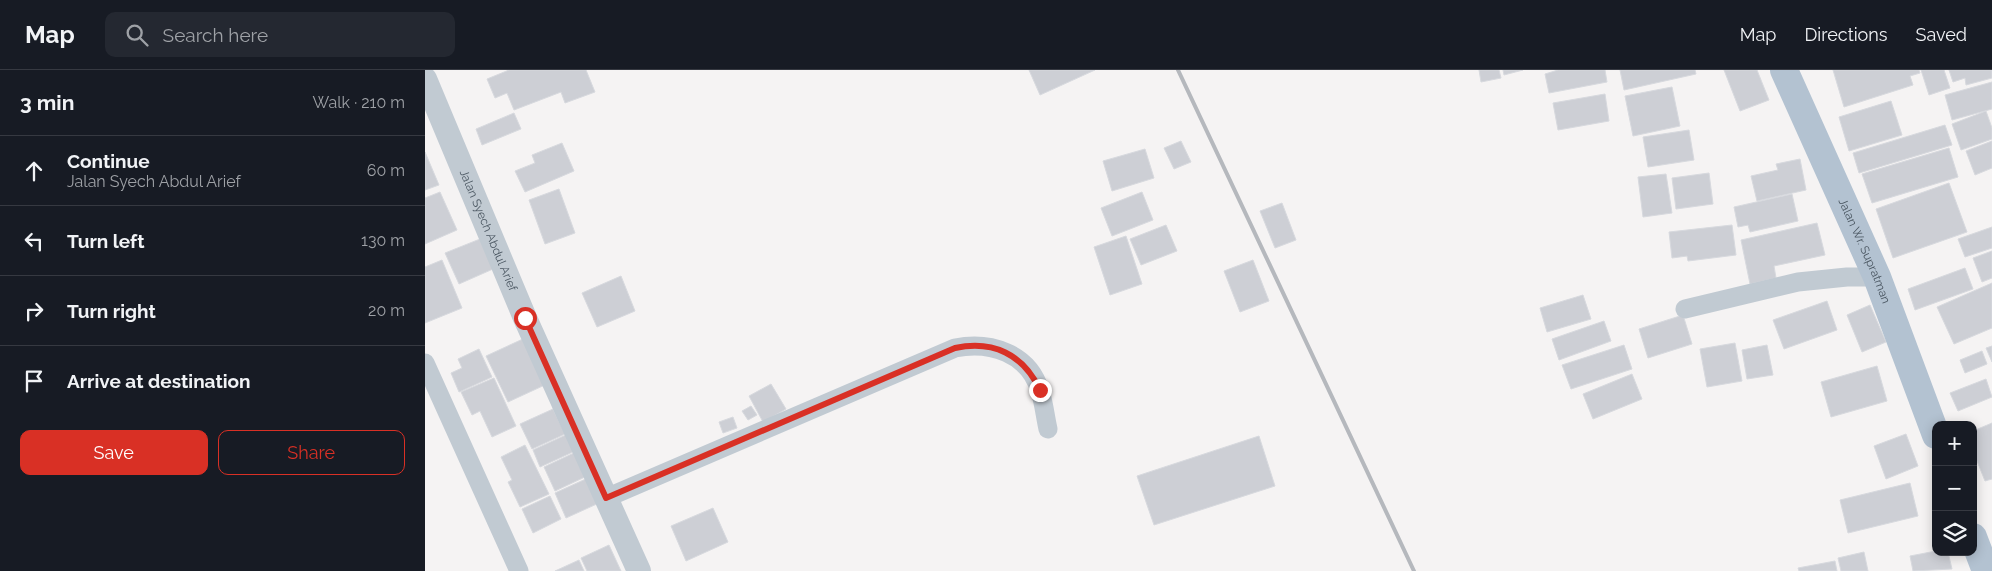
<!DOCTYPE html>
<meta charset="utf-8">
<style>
body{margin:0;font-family:Raleway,sans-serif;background:#242831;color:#f1f3f6}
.controls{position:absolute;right:15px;bottom:15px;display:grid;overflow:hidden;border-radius:10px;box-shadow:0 2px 12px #0003}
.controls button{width:45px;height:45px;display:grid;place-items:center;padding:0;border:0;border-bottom:1px solid #363941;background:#171b24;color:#f1f3f6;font:25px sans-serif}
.stop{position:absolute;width:15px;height:15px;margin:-11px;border:4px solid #d93025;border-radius:50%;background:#fff}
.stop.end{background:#d93025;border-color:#fff;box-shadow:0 1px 5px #0008}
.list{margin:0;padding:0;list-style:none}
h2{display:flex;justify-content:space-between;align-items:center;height:65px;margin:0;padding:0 20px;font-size:21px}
h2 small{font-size:16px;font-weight:400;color:#9ea1a6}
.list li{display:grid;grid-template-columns:32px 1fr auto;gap:15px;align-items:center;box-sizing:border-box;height:70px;padding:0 20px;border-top:1px solid #363941}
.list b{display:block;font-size:19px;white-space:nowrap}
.list p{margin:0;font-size:16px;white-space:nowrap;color:#9ea1a6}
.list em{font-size:16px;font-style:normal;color:#9ea1a6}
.actions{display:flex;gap:10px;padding:15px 20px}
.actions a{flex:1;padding:11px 0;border:1px solid #d93025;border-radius:10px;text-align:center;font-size:18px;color:#d93025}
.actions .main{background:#d93025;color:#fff}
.icon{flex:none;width:28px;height:28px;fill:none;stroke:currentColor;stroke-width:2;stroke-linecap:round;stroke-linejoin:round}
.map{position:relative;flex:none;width:1567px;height:501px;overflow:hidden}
header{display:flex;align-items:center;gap:30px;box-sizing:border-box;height:70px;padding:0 25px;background:#171b24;border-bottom:1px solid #363941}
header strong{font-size:24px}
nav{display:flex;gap:28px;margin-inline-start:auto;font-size:18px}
.search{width:350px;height:45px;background:#242831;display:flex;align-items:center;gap:12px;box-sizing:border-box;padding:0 18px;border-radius:10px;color:#9ea1a6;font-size:19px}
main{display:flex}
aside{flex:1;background:#171b24}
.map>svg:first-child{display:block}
.building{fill:#cdcfd5;stroke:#d7d9de}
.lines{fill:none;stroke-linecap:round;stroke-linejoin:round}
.minor{stroke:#c1cad2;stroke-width:19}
.tertiary{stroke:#c1cad2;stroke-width:24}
.primary{stroke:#b3c2d1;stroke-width:28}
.rail{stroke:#b5b8bd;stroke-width:4}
.route{stroke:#d93025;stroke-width:6}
.labels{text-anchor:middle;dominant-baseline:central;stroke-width:4.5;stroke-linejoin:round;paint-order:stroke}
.street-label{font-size:12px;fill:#4a5661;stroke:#fff}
</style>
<header>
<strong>Map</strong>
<div class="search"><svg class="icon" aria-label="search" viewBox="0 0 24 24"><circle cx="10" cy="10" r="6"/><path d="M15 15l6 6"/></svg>Search here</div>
<nav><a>Map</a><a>Directions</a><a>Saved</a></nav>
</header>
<main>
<aside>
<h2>3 min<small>Walk · 210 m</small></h2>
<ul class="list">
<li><svg class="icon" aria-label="ahead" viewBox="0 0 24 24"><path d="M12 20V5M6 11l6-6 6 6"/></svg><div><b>Continue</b><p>Jalan Syech Abdul Arief</p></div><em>60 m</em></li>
<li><svg class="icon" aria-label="left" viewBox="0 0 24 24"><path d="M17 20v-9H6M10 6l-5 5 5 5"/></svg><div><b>Turn left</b></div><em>130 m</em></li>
<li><svg class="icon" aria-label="right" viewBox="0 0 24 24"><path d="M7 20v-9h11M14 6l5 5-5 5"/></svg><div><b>Turn right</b></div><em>20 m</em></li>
<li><svg class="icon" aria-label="arrive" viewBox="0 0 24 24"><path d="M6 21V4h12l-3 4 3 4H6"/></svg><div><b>Arrive at destination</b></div></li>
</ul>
<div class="actions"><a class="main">Save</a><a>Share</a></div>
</aside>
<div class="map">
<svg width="1567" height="501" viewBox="0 0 1567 501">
<rect width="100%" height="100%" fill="#f5f3f3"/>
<path class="building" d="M84,0H161L170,22L140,33L136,22L89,40L82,23L70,28L62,9Z
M604,0H670L615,25Z
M1054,0H1074L1076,8L1056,12Z
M1078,0H1098L1079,5Z
M1133,0H1180L1182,12L1124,23L1120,4Z
M1195,0H1270L1271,4L1199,20Z
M1299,0H1332L1344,30L1315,41Z
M1408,0H1494L1495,3L1485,6L1488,15L1419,37Z
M1496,0H1519L1525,18L1504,25Z
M1524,0H1567V8L1541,15L1540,8L1528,12Z
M1567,12V39L1527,50L1520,25Z
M1247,17L1255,56L1208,66L1200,26Z
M1180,24L1184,51L1133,60L1128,33Z
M1466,31L1477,65L1424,81L1414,47Z
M1561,41L1567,58V69L1536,80L1527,54Z
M89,43L96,59L57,75L51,59Z
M1520,55L1527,75L1434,103L1428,83Z
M1264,60L1269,90L1223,97L1218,67Z
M756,71L766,92L749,99L739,78Z
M1567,71V98L1550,105L1541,81Z
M137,73L149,101L100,122L90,101L110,93L107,85Z
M1524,78L1533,107L1447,133L1437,104Z
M720,79L729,108L687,121L678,91Z
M0,82L14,115L0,120Z
M1375,89L1381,120L1332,131L1326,106L1353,100L1351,94Z
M1284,103L1288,134L1251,139L1247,108Z
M1241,104L1247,143L1218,147L1213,107Z
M1524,113L1542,162L1468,188L1451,139Z
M134,119L150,163L120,174L104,130Z
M15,122L32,160L0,174V128Z
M717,122L728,150L687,166L676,138Z
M1367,124L1373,151L1325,162L1323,155L1313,157L1309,137Z
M857,133L871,170L850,178L835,141Z
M1392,153L1400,185L1349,196L1351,208L1325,214L1316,170Z
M741,155L752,181L716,195L705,169Z
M1307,155L1311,185L1263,191L1262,186L1247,188L1244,162Z
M1567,157V178L1540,187L1533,169Z
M701,166L717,214L685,225L669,177Z
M55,169L68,199L34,214L20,183Z
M1567,181V208L1557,212L1548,188Z
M17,190L37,238L0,253V197Z
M828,190L844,231L815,242L799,201Z
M1540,198L1548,219L1490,240L1483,219Z
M196,206L210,241L172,257L157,223Z
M1567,213V258L1529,274L1512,237Z
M1158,225L1166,249L1122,262L1115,238Z
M1402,231L1412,260L1359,279L1348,250Z
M1445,235L1461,272L1437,282L1422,245Z
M1258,245L1267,274L1223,288L1214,259Z
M1179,251L1186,271L1134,290L1127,269Z
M100,268L122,314L83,332L61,286Z
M1310,273L1317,311L1282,317L1275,279Z
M1199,275L1207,299L1146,319L1137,295Z
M1342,275L1348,305L1322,309L1317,280Z
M1567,276V292L1561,278Z
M54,279L67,307L34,322L26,303L37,298L33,289Z
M1557,281L1562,294L1540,303L1535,290Z
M1452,296L1462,331L1406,347L1396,312Z
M1207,304L1217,329L1168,349L1158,324Z
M69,308L91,356L67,367L55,341L47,345L36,322Z
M1561,309L1567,327L1533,341L1525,323Z
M346,314L361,339L338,352L324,326Z
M326,336L332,345L323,350L317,341Z
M128,339L140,364L107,379L95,354Z
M308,347L312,358L298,363L294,352Z
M1567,353V409L1560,411L1548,381V361Z
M143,364L150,381L115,397L108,380Z
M1481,364L1493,396L1461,409L1449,376Z
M834,366L850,416L729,455L712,406Z
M100,375L124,424L95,437L83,412L87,410L76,387Z
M151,382L162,406L130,421L119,397Z
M163,408L174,433L141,448L130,423Z
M1485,413L1493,446L1423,463L1415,430Z
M125,426L136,449L108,463L97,439Z
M288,438L303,472L261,491L246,456Z
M184,475L196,501H162L156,488Z
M1511,481L1523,482L1527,499L1488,501L1485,486Z
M1439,482L1443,501H1416L1413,488Z
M154,490L159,501H130Z
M1410,491L1412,501H1374L1373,498Z"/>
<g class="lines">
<path class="minor" d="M1260,239L1373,212L1422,207H1452
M0,293L94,501
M181,428L530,278C565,271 604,283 615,321C619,333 620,346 623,359"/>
<path class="tertiary" id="s1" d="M0,9L100,248L214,501"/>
<g class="primary">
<path id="s2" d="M1359,0L1452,207L1511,365"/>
<path d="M1548,467L1561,501"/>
</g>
<path class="rail" d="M753,0L989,501"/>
</g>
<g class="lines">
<path class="route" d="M100,248L181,428L530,278C568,270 598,284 615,320"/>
</g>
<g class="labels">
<g class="street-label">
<text stroke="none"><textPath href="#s1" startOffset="164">Jalan Syech Abdul Arief</textPath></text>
<text stroke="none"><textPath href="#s2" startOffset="198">Jalan Wr. Supratman</textPath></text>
</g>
</g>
</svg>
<div class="controls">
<button>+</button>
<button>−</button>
<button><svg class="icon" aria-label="layers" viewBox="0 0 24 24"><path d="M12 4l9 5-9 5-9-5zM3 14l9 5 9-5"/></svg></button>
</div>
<div class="stop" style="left:100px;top:248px"></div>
<div class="stop end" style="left:615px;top:320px"></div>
</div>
</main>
